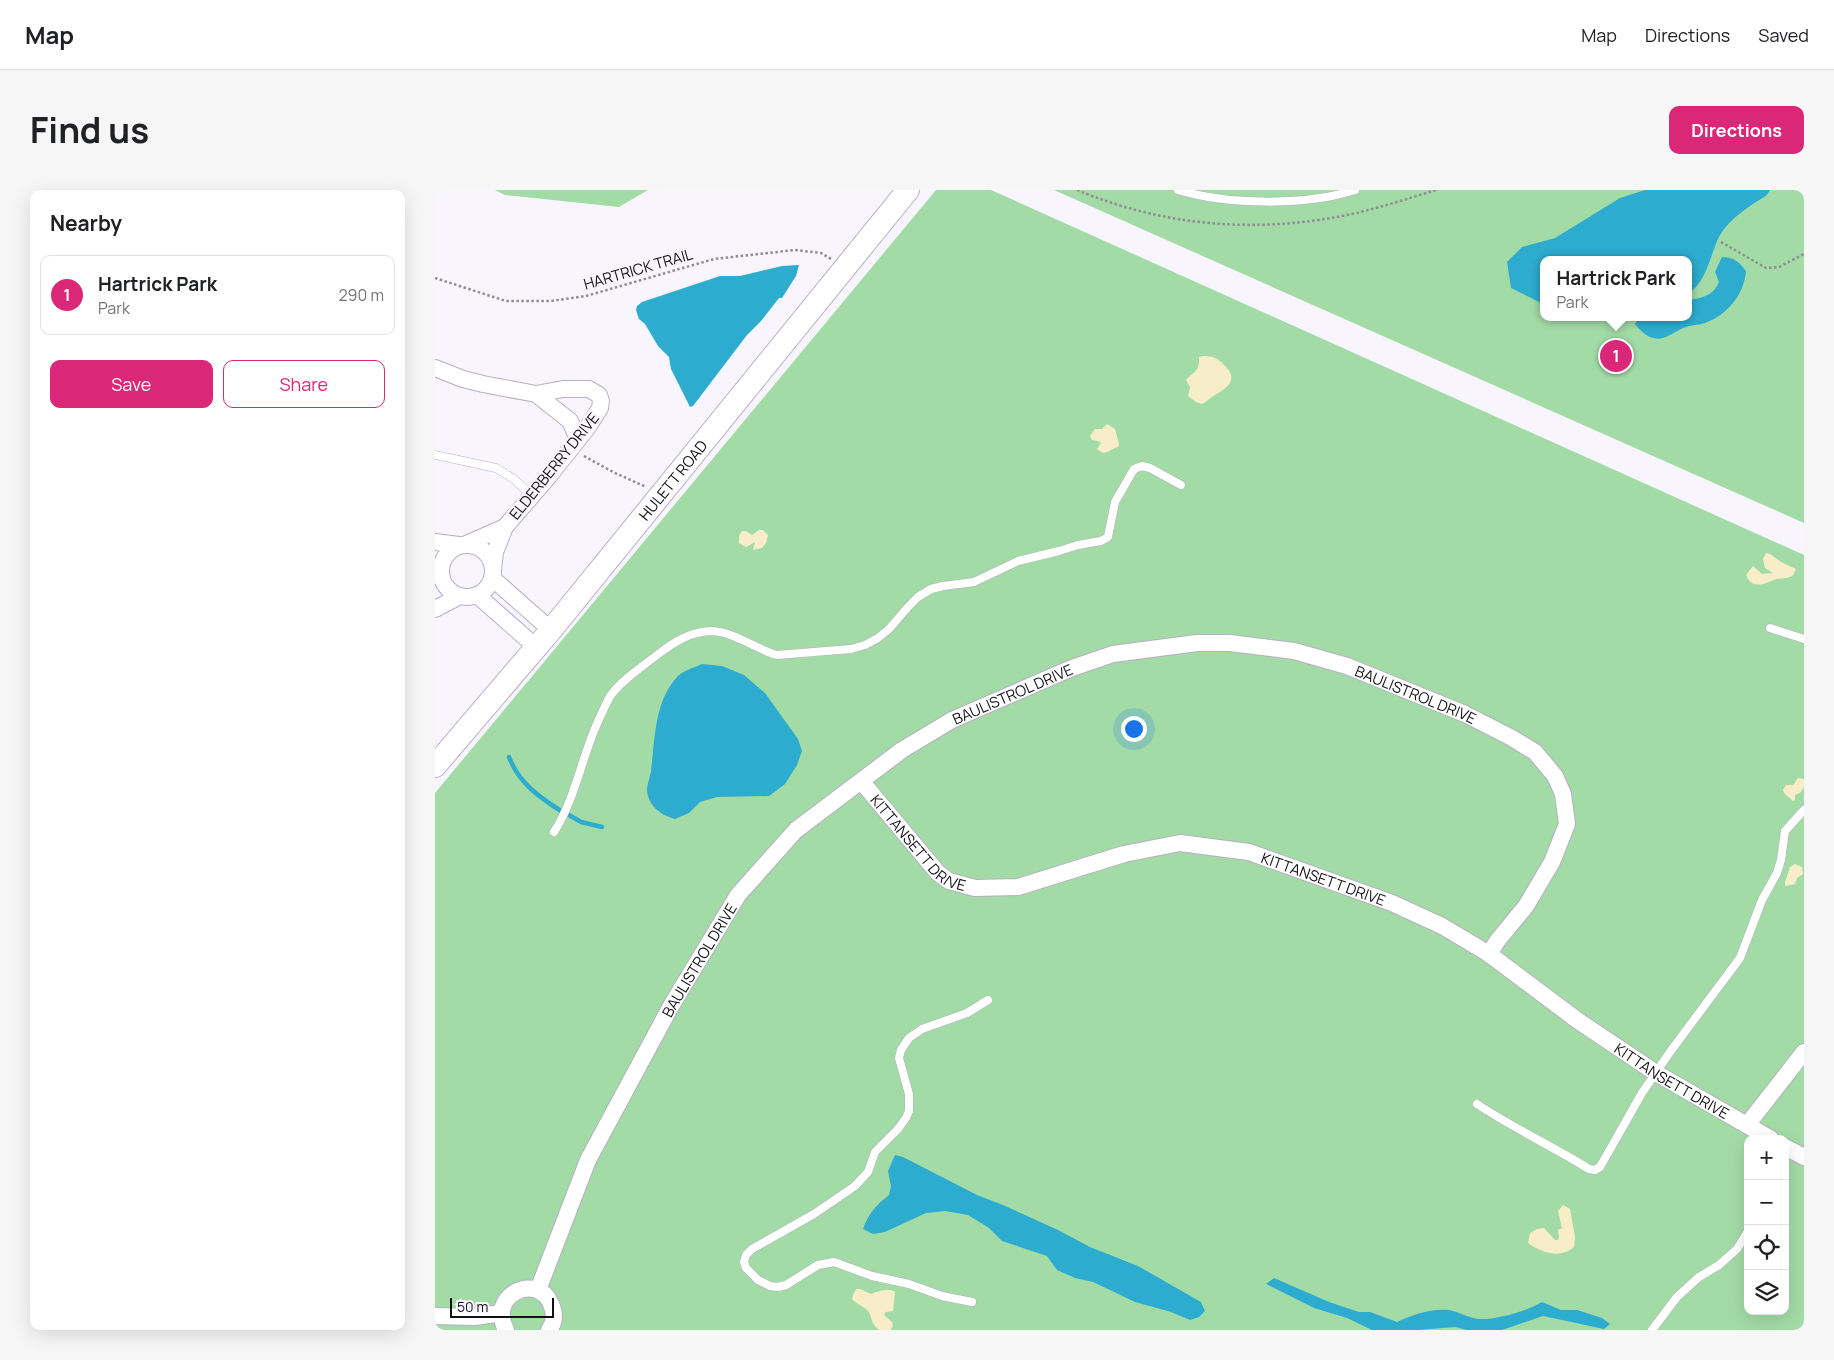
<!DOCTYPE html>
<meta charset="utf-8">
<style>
body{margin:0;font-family:Manrope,sans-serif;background:#f6f6f6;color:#202124}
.controls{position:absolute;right:15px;bottom:15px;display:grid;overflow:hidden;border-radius:10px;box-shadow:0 5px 20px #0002}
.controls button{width:45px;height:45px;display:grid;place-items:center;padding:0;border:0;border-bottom:1px solid #e0e0e0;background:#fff;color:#202124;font:25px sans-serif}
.scale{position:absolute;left:15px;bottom:12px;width:104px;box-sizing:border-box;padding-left:5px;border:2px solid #131018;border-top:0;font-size:14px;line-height:18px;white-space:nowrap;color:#131018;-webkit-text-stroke:4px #f8f5ff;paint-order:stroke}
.you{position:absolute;left:698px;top:538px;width:18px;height:18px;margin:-12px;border:4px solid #fff;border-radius:50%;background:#1a73e8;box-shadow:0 0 0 8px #1a73e833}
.badge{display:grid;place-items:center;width:32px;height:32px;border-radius:50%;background:#db2777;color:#fff;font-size:16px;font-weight:700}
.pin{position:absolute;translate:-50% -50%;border:2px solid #fff;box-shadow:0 1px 5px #0006}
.popup{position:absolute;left:1105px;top:66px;width:152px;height:65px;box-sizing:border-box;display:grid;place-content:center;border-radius:10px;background:#fff;filter:drop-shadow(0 1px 4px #0005);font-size:16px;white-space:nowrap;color:#757577}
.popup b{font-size:19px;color:#202124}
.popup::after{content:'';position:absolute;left:50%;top:100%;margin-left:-10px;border:10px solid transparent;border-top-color:#fff}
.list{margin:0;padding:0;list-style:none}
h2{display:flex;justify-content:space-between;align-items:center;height:65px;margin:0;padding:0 20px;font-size:21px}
h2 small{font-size:16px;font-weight:400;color:#757577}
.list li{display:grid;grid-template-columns:32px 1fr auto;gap:15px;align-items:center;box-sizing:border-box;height:80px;margin:0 10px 10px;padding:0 10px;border:1px solid #e0e0e0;border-radius:10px}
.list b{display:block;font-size:19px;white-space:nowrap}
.list p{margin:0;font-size:16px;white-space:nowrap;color:#757577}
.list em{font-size:16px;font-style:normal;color:#757577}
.actions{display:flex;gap:10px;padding:15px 20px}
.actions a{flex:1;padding:11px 0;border:1px solid #db2777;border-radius:10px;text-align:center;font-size:18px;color:#db2777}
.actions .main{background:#db2777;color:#fff}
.icon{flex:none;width:28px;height:28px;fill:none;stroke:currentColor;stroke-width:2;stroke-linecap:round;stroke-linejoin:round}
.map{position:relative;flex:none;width:1369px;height:1140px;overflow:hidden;border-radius:10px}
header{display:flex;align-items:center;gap:30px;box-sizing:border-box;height:70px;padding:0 25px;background:#fff;border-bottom:1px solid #e0e0e0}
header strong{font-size:24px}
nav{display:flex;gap:28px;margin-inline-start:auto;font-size:18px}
.intro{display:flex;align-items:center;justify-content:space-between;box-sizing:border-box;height:120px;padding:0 30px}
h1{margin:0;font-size:35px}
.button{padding:12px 22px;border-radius:10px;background:#db2777;color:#fff;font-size:18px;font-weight:700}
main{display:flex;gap:30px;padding:0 30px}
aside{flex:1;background:#fff;border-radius:10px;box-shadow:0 5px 20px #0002}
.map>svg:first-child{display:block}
.green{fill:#a3dba6;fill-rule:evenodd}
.sand{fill:#f7edc8}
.water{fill:#2eaccf}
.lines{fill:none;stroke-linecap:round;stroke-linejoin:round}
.stream{stroke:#2eaccf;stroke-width:4.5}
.lane-casing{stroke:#b7afc5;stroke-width:9}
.street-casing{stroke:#b7afc5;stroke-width:18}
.secondary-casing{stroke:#b7afc5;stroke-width:24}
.path{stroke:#8f8c95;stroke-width:2.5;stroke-dasharray:2.5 2.5;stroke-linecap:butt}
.lane{stroke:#fff;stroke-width:8}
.street{stroke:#fff;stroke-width:16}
.secondary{stroke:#fff;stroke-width:22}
.labels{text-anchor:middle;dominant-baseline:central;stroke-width:5;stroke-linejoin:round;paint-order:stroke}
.street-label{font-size:15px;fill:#131018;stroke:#f8f5ff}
</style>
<header>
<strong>Map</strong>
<nav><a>Map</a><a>Directions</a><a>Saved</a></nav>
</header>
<div class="intro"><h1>Find us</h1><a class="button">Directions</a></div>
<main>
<aside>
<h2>Nearby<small></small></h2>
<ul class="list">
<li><span class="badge">1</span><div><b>Hartrick Park</b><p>Park</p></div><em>290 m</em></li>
</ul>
<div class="actions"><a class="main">Save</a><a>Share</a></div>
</aside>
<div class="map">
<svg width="1369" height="1140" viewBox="0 0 1369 1140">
<rect width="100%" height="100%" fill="#f8f5ff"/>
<path class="green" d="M60,0H213L184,17L70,5Z
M501,0H556L1369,365V1140H0V603ZM1313,949H1350V1121H1313Z
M619,0H1369V333ZM1108,70H1254V127H1108Z"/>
<path class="sand" d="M768,166C777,166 783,168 789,175C806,191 790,199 777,207C773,210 771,212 767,214L761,212L753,206L755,197L751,190C759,181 765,182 764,167Z
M672,234L680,239L684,254L683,257C676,259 673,263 668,263L662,259L666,253L663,251L657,250L655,246L660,239H667Z
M324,340H328L333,345L331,353L327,358L318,360L320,352L311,357L304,353V346L307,341H311L317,345Z
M1331,363L1335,364L1346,372L1361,379L1358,385C1353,389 1348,388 1342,389C1330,393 1318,401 1311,385L1318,376L1327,384L1338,383L1330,378L1328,369Z
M1363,588L1369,589V597L1365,603L1360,605V610L1358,611L1349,603L1348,600L1351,595H1358Z
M1360,674L1367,677L1368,684L1362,688L1360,694L1350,696V692L1355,677Z
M1128,1015L1135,1019L1140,1047L1139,1057C1125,1069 1107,1063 1093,1053L1095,1043L1102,1039L1109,1038L1120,1050H1123L1124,1047L1123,1040L1127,1038L1123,1021Z
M421,1099H425L436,1104C443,1101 453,1097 460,1102L458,1121L451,1122L449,1125L457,1132L458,1135L456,1140H444C434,1132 438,1125 431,1119C427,1115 421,1114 417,1109L418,1105Z"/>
<path class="water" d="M1210,0H1335L1332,5C1315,16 1296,27 1285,45C1276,61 1271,95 1254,102V70H1108V114L1076,98L1072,72L1087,57L1120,48L1185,8Z
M1287,67C1299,67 1304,72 1311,81C1309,105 1292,125 1270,133C1264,135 1257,135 1251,137C1244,139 1240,143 1233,146C1220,153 1208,145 1200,134L1204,127H1254V110C1267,108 1278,106 1284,92L1280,82Z
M364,75L361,86L347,108H344L326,131L312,145L258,216L255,217L236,179L234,167L223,156L210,134L204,129L201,120L202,116L207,112L285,86H305L347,76Z
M267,474L287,476L309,485L330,503L363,549L367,561L362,575L350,594L334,606L282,607L265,612L254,623L240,629C226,625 214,617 212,601C212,595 215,587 216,581C220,550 219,511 243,486C248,481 260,477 267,474Z
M460,965L468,967L542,1005L568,1015L623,1040L655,1057L703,1076L766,1112L770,1121L764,1127L755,1130L736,1122L700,1112L658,1092L640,1088L622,1080L612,1066L567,1051L554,1038L533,1025L510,1021L491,1023L450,1042L438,1044L428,1039C434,1023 441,1015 454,1005L456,996L453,981Z
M839,1088L894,1112L924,1122H935L962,1132C977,1125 996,1118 1014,1120C1024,1122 1034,1128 1044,1129C1061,1130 1092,1121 1107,1112L1126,1120H1142L1167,1128L1175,1134L1169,1139L1108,1126L1067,1140H1032L1020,1137L983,1140H937L912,1128L879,1118L831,1094Z"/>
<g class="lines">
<path class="stream" d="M74,567C84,593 104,607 126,621
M134,625L146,632L167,637"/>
<defs>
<path id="lane" d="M743,0C792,15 871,16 920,0
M0,265L61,278L79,289L97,306
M1335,438L1369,449
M119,642C142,606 147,563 166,525C169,519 172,511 176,505C188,489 207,477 222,465C239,452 256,441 277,441C300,442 320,459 342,465L416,459L430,455L443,448L454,439L473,417L483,407L496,399L508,396L539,392L583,371L624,361L643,355L666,351L673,347L680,312L699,279L707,276L715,278L746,295
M1042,914C1078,938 1117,956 1154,979L1160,980L1165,977L1207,903L1235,862L1305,768L1327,710L1342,683L1346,670L1350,641L1369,620
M537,1112L507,1106L474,1094L437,1086L399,1072L383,1075L351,1095L343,1097L335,1096L323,1090L311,1078L309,1072L311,1065L317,1059L379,1024L420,996L433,982L440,962L463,939L471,928L474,921V904L464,868L466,860L474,848L487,839L532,823L553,810
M1217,1140L1242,1107L1264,1087L1284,1075L1302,1059L1313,1041"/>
<g id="street">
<path d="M0,178L28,189L48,194L101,204L128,199H154L164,205L166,211L165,218L153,237L114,286L70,337L60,362L58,380"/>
<path d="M101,204L135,231L143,249"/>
<path d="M0,352L24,355"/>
<circle cx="32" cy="381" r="26"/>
<path d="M29,355L70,337"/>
<path d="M57,388L116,440"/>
<path d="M42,405L101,457"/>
<path d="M0,419L25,406"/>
<path id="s1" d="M427,592L503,683L514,691L540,698L583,697L689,664L745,653L814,662L957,713L1007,736L1054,764L1142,830L1221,883L1336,949"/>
<path d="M1312,935L1369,862"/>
<path d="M1350,957L1369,967"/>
<path id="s2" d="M103,1100L153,970L236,816L303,705L361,640L467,560L517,530L637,478L678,464L762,453H795L859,461L912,476L1030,524L1077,548L1100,562L1120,586L1128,604L1132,634L1117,672L1091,716L1063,750L1054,764"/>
<path d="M0,1126L40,1127L66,1123"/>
<path d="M71,1140C52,1104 103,1082 116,1114C120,1123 120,1132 114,1140"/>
</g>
<g id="secondary">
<path id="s3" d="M0,576L116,440L473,0"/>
</g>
</defs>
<use href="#lane" class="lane-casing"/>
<use href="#street" class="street-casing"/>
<use href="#secondary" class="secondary-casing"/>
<path class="path" d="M642,0C726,35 813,43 902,27C935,21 968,10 1001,0
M1286,52L1331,78L1344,77L1369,64
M0,88L71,111H116L151,106L279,69L360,60L386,63L396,69
M149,266L178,282L211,297"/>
<use href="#lane" class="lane"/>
<use href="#street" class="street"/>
<use href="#secondary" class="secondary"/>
</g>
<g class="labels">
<g class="street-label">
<text transform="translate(203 79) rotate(-16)">HARTRICK TRAIL</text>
<text transform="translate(119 276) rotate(-51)">ELDERBERRY DRIVE</text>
<text stroke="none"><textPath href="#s3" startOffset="372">HULETT ROAD</textPath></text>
<text stroke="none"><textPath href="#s2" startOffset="1208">BAULISTROL DRIVE</textPath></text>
<text stroke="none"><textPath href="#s2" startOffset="788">BAULISTROL DRIVE</textPath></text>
<text stroke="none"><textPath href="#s1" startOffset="84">KITTANSETT DRIVE</textPath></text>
<text stroke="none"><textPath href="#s1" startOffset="519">KITTANSETT DRIVE</textPath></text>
<text stroke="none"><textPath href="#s2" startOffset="368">BAULISTROL DRIVE</textPath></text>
<text stroke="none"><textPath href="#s1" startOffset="924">KITTANSETT DRIVE</textPath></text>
</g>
</g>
</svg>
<div class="controls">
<button>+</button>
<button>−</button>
<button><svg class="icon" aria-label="locate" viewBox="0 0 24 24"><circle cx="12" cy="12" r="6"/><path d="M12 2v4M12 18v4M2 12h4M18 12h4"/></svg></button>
<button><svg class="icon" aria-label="layers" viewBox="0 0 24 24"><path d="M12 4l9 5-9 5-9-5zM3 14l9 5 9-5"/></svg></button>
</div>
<div class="scale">50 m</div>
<div class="you"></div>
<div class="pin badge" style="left:1181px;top:166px">1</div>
<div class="popup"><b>Hartrick Park</b>Park</div>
</div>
</main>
